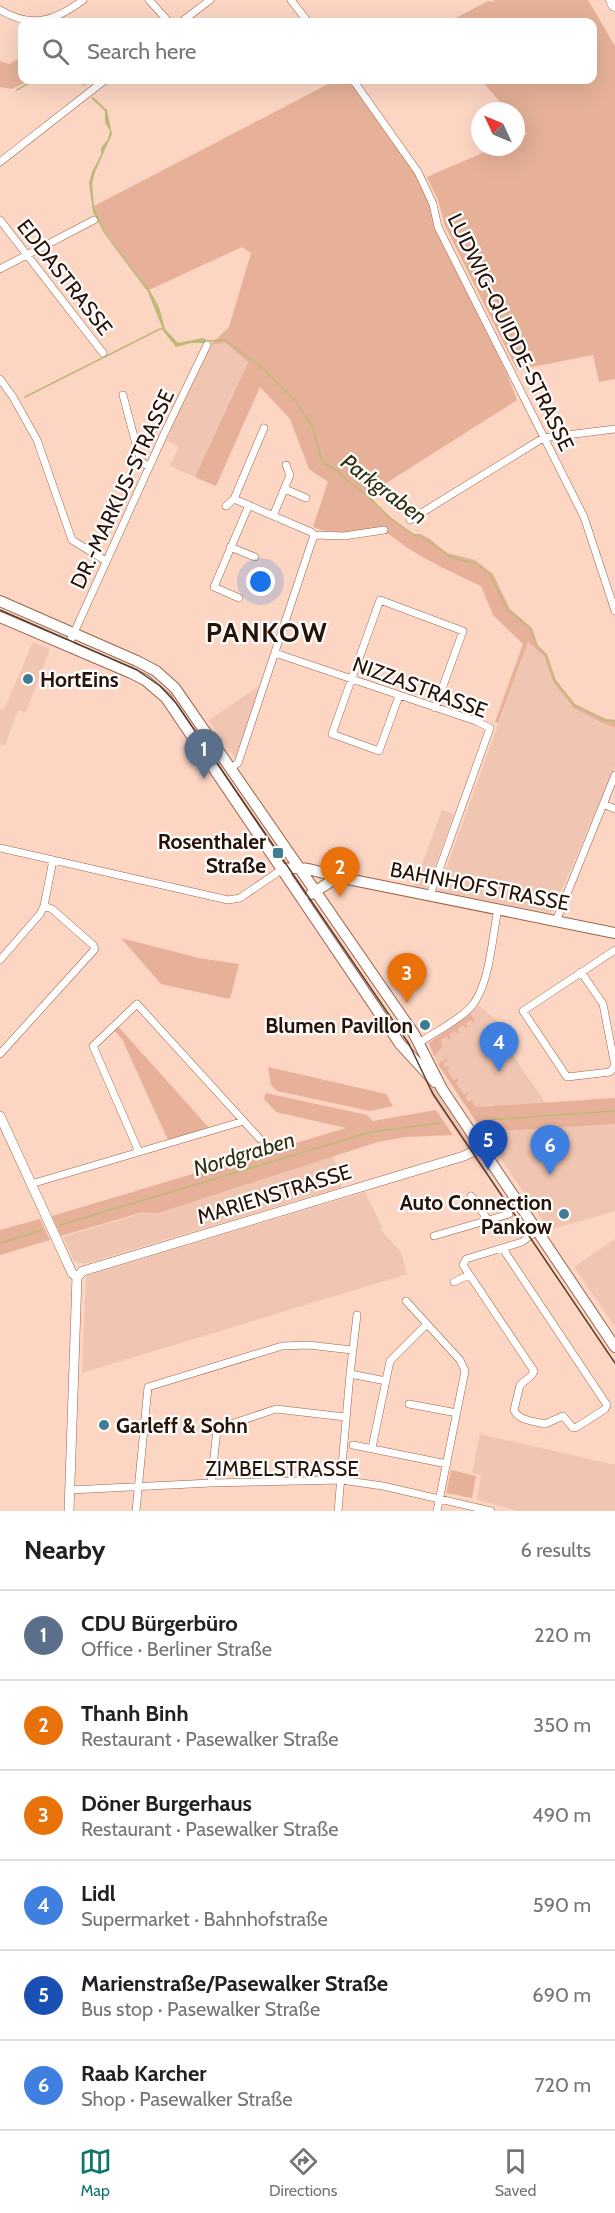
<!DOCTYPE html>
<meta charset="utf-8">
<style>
body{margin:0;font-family:Cabin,sans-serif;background:#f2f2f2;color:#202124}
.compass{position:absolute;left:471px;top:102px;width:54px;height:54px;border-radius:50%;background:#fff;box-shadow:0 6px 24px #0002;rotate:314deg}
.you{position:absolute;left:261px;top:582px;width:21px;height:21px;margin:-15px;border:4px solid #fff;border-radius:50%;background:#1a73e8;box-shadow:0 0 0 9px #1a73e833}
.badge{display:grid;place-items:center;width:39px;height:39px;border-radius:50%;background:#0f766e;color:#fff;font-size:20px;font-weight:700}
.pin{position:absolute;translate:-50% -50px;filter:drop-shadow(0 2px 3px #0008)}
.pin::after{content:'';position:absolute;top:32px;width:21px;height:18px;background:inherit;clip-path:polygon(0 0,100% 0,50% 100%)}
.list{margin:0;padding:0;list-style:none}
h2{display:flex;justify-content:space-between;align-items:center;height:78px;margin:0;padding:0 24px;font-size:26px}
h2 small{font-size:20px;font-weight:400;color:#757577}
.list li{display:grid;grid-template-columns:39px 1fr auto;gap:18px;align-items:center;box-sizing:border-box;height:90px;padding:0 24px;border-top:2px solid #e0e0e0}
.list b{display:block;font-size:22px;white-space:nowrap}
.list p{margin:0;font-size:20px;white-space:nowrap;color:#757577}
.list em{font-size:20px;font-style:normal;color:#757577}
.icon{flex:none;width:33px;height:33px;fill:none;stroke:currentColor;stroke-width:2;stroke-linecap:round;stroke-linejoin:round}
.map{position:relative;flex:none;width:615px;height:1511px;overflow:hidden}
.search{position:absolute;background:#fff;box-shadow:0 6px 24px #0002;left:18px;right:18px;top:18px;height:66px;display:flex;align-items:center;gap:15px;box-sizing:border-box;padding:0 21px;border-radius:12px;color:#757577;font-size:22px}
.sheet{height:618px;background:#fff}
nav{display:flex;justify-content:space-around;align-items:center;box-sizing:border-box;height:84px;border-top:2px solid #e0e0e0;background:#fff;font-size:16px;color:#757577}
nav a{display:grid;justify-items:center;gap:3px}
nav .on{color:#0f766e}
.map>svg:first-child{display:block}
.built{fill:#f0c6b2}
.green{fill:#e6b198}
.water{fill:#bdba77}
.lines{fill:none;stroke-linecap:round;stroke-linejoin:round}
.stream{stroke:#bdba77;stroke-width:1.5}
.minor-casing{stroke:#9c6449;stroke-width:8}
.tertiary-casing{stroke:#9c6449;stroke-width:10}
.secondary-casing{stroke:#9c6449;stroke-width:12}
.motorway-casing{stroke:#9c6449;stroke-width:15}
.minor{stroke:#fff;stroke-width:7}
.tertiary{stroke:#fff;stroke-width:9}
.secondary{stroke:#fff;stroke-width:10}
.motorway{stroke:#fff;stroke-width:14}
.tram{stroke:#573d30;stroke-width:1.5}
.poi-dot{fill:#3f7b92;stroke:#fff;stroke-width:2}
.labels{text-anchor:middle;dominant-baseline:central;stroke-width:4.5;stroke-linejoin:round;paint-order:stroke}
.street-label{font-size:21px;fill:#291308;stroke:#fff}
.poi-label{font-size:21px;font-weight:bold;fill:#291308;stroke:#fff;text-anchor:end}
.water-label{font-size:22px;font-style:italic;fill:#313011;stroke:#fff}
.district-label{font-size:27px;font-weight:bold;letter-spacing:1.5px;fill:#291308;stroke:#fff}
</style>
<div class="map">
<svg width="615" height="1511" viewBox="0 0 615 1511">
<rect width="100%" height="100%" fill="#fcd5c3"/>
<path class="built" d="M226,343L248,361L195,477L170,466L179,447L166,440L171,433L170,429L201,364L204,362L210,345Z
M33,642L50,649L26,712L18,710L5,746L0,745V709L4,710Z
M528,642L544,656L553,682L574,707L596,720L615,728V766L552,913L438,891Z
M259,686L235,758L209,720Z
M442,810L454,814L428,886L424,888L414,886Z
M478,1005L500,1023L497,1032L546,1104L502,1107L492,1105L479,1107L470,1112L438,1064L429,1043L466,1017Z
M420,1070L432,1084L488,1165L481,1169L430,1093Z
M597,1124H615V1211L549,1230L483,1132Z
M333,1155L342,1187L84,1264L74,1261L63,1237Z
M365,1192L382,1227L380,1229L401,1252L407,1274L82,1373L86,1276Z
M615,1239V1327L574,1267Z
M480,1434L615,1465V1511H517L477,1500L481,1475L472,1473Z"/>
<path class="green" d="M494,0H588L615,46V379L599,382L593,355L517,370L445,226L438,200L427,177L496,147H516V139L527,134L516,121V111H508L481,80H592V22H448L488,1L494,2Z
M22,57V80H30L12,89L0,87V61L9,64Z
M336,80H349L417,173L429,202L435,228L506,372L517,400L369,494L380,509L413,534H420L430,539L447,553L475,560L493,574L510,609L532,628L538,646L547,654L556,680L575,704L606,719L615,720V728L596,720L574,708L553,682L544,656L528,642L498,723L495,722L523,644L493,615L481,586C455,574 430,562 406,547C399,542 390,533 382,532C359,528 336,537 313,527L328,482L309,469L290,419L260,387L216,486L195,477L248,362L226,343L210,345L229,327L251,253L242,247L149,290L105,232L94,206Z
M121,938L199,958L239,964L230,999L161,984Z
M471,1014L475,1022L474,1023L471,1020L466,1023L468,1027L466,1028L463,1025L457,1029L459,1033L458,1034L455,1031L449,1034L451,1038L449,1040L447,1036L441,1040L442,1047L434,1056L429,1043Z
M117,1025L210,1129L168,1140L122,1039L113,1029Z
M446,1059L447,1061L443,1064L445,1067L448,1066L450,1068L447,1070L454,1080L457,1078L459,1080L456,1083L464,1095L467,1093L468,1094L465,1097L469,1102L472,1100L475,1107L615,1098V1124L483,1132L438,1064Z
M268,1067L386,1094L393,1106L370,1111L277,1091L271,1085Z
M266,1093L367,1115L373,1121L436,1110L453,1135L406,1137L378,1142L158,1213L143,1212L61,1236L52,1216L346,1128L276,1112L264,1099Z
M40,1219L50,1240L0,1255V1230Z
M451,1470L476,1476L472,1498L446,1493Z"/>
<path class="water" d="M93,97L107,110L112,134L95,172L92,184L94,206L105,232L150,291L159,307L165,329L178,343L203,338L207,340L206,343H191L176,347L164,332L148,292L104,233L93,212L89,183L92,172L101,155V148L108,139L110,131L105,123V111L91,98Z"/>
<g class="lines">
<path class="stream" d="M78,80L84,85
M17,90L34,80
M207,341L225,340L263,369L295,400L313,428L322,462L338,471L349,482L368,496L390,518L414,535H420L449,556L476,564L490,574L507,609L531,629L537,646L546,655L555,681L575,706L605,720L615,721
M25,397L160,329H163
M487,1120L615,1111
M60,1225L371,1132L440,1123
M0,1243L42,1230"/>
<defs>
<path id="minor" d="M149,0L169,22
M291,0L308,22
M0,10C32,29 55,21 83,0
M181,22L210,0
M353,80L418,172L433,204L438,227L584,517L615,611
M0,162L105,80
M0,220L103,353
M0,269L94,220
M0,379L13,397L37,440L72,540L106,561
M123,395L138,452L141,461L149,467
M285,489L306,498
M234,499L311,532L314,535
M226,506L234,499L264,428
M273,516L290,475L286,465
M410,520L543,438L615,429
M314,535L344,536L384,530
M230,547L255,557
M239,598L214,587L249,505
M68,646L165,432L207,345
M275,653L476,721L490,728L430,895
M399,696L379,751L332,734L380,600L463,631L435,708
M231,768L238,763L314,535
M603,804L615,809
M0,848L228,900L240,898L281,870
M556,921L615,775
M0,960L40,914L44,906L53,860
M581,972L603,1004L615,1066L610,1072L567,1077L523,1011L615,950
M419,1043C435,1032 456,1022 470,1008C490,987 492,937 498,909
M0,1054L95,949L93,945L52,909L44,906
M139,1152L93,1046L137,1004L260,1139
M31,1184L244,1121
M471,1196L488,1220
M434,1236L509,1214
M503,1249L607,1405L605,1409L577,1427L573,1428L563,1416L545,1424C534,1421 519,1421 514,1410L520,1385L532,1375L534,1371L463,1265L466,1259L522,1242L538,1230
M454,1282L469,1275
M406,1301L460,1360L465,1371L437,1511
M350,1374L386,1381
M409,1404L457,1413
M353,1445L447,1464
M372,1448L390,1361L427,1324
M211,1483L217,1430L219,1428L276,1409L345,1417
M70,1490L211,1483L341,1480L383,1486L491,1511
M136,1511L148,1387L282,1346L308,1345L352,1350
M338,1511L350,1374L357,1315"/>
<path id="tertiary" d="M0,1116L57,1240L72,1273L77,1277L69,1511
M77,1277L83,1271L464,1156L482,1147"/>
<path id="secondary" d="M0,601L137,661L156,671L175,688L414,1034L442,1089L615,1347
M0,617L131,673L145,680L166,698L400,1044L435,1082
M281,870C300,864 319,872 338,877L615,933
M311,894L338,877"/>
<path id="motorway" d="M613,0L615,4"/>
</defs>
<use href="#minor" class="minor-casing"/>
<use href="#tertiary" class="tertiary-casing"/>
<use href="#secondary" class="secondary-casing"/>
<use href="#motorway" class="motorway-casing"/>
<use href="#minor" class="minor"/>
<use href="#tertiary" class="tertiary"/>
<use href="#secondary" class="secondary"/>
<use href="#motorway" class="motorway"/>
<path class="tram" d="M0,610L137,670L160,686L176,703L409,1044L433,1094L615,1363"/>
</g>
<g class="poi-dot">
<circle cx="28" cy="679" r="6"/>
<rect x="272" y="847" width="12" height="12" rx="3"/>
<circle cx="425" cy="1025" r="6"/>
<circle cx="564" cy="1214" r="6"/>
<circle cx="104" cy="1425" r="6"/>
</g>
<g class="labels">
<g class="street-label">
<text transform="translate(65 277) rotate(52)">EDDASTRASSE</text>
<text transform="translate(511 332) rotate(64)">LUDWIG-QUIDDE-STRASSE</text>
<text transform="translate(122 489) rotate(-65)">DR.-MARKUS-STRASSE</text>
<text transform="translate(420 687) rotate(20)">NIZZASTRASSE</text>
<text transform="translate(480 886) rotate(11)">BAHNHOFSTRASSE</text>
<text transform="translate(274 1194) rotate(-17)">MARIENSTRASSE</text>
<text x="282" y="1468">ZIMBELSTRASSE</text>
</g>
<g class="poi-label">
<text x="40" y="679" text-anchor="start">HortEins</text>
<text x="266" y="841">Rosenthaler<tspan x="266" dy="24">Straße</tspan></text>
<text x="413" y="1025">Blumen Pavillon</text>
<text x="552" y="1202">Auto Connection<tspan x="552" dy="24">Pankow</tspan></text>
<text x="116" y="1425" text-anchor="start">Garleff &amp; Sohn</text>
</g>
<g class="water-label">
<text transform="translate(384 489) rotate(37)">Parkgraben</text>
<text transform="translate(244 1154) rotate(-17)">Nordgraben</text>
</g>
<g class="district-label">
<text x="267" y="632">PANKOW</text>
</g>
</g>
</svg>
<svg class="compass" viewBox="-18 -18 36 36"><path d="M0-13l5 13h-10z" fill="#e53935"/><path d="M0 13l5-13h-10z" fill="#757577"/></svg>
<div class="you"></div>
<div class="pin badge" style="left:204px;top:779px;background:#5c6f8a">1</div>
<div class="pin badge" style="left:340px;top:897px;background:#e8710a">2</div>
<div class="pin badge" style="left:407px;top:1003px;background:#e8710a">3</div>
<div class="pin badge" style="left:499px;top:1072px;background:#3f7fe0">4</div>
<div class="pin badge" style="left:488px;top:1170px;background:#1a4fb4">5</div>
<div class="pin badge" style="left:550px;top:1175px;background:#3f7fe0">6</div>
<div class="search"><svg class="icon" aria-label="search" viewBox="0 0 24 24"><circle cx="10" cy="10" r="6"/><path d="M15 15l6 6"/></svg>Search here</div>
</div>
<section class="sheet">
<h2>Nearby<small>6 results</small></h2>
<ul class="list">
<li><span class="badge" style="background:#5c6f8a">1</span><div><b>CDU Bürgerbüro</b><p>Office · Berliner Straße</p></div><em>220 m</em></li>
<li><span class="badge" style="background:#e8710a">2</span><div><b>Thanh Binh</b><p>Restaurant · Pasewalker Straße</p></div><em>350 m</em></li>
<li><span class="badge" style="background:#e8710a">3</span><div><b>Döner Burgerhaus</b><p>Restaurant · Pasewalker Straße</p></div><em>490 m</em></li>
<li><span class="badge" style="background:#3f7fe0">4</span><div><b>Lidl</b><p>Supermarket · Bahnhofstraße</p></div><em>590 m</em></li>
<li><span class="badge" style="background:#1a4fb4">5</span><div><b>Marienstraße/Pasewalker Straße</b><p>Bus stop · Pasewalker Straße</p></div><em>690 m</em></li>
<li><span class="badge" style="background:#3f7fe0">6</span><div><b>Raab Karcher</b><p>Shop · Pasewalker Straße</p></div><em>720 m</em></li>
</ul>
</section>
<nav>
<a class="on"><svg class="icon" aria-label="map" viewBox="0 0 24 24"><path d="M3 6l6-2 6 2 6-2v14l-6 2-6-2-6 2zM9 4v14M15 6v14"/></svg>Map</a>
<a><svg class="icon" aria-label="directions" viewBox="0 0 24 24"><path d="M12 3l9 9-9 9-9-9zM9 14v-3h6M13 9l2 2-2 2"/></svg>Directions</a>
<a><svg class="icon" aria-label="saved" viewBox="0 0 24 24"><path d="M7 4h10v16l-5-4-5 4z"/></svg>Saved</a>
</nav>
